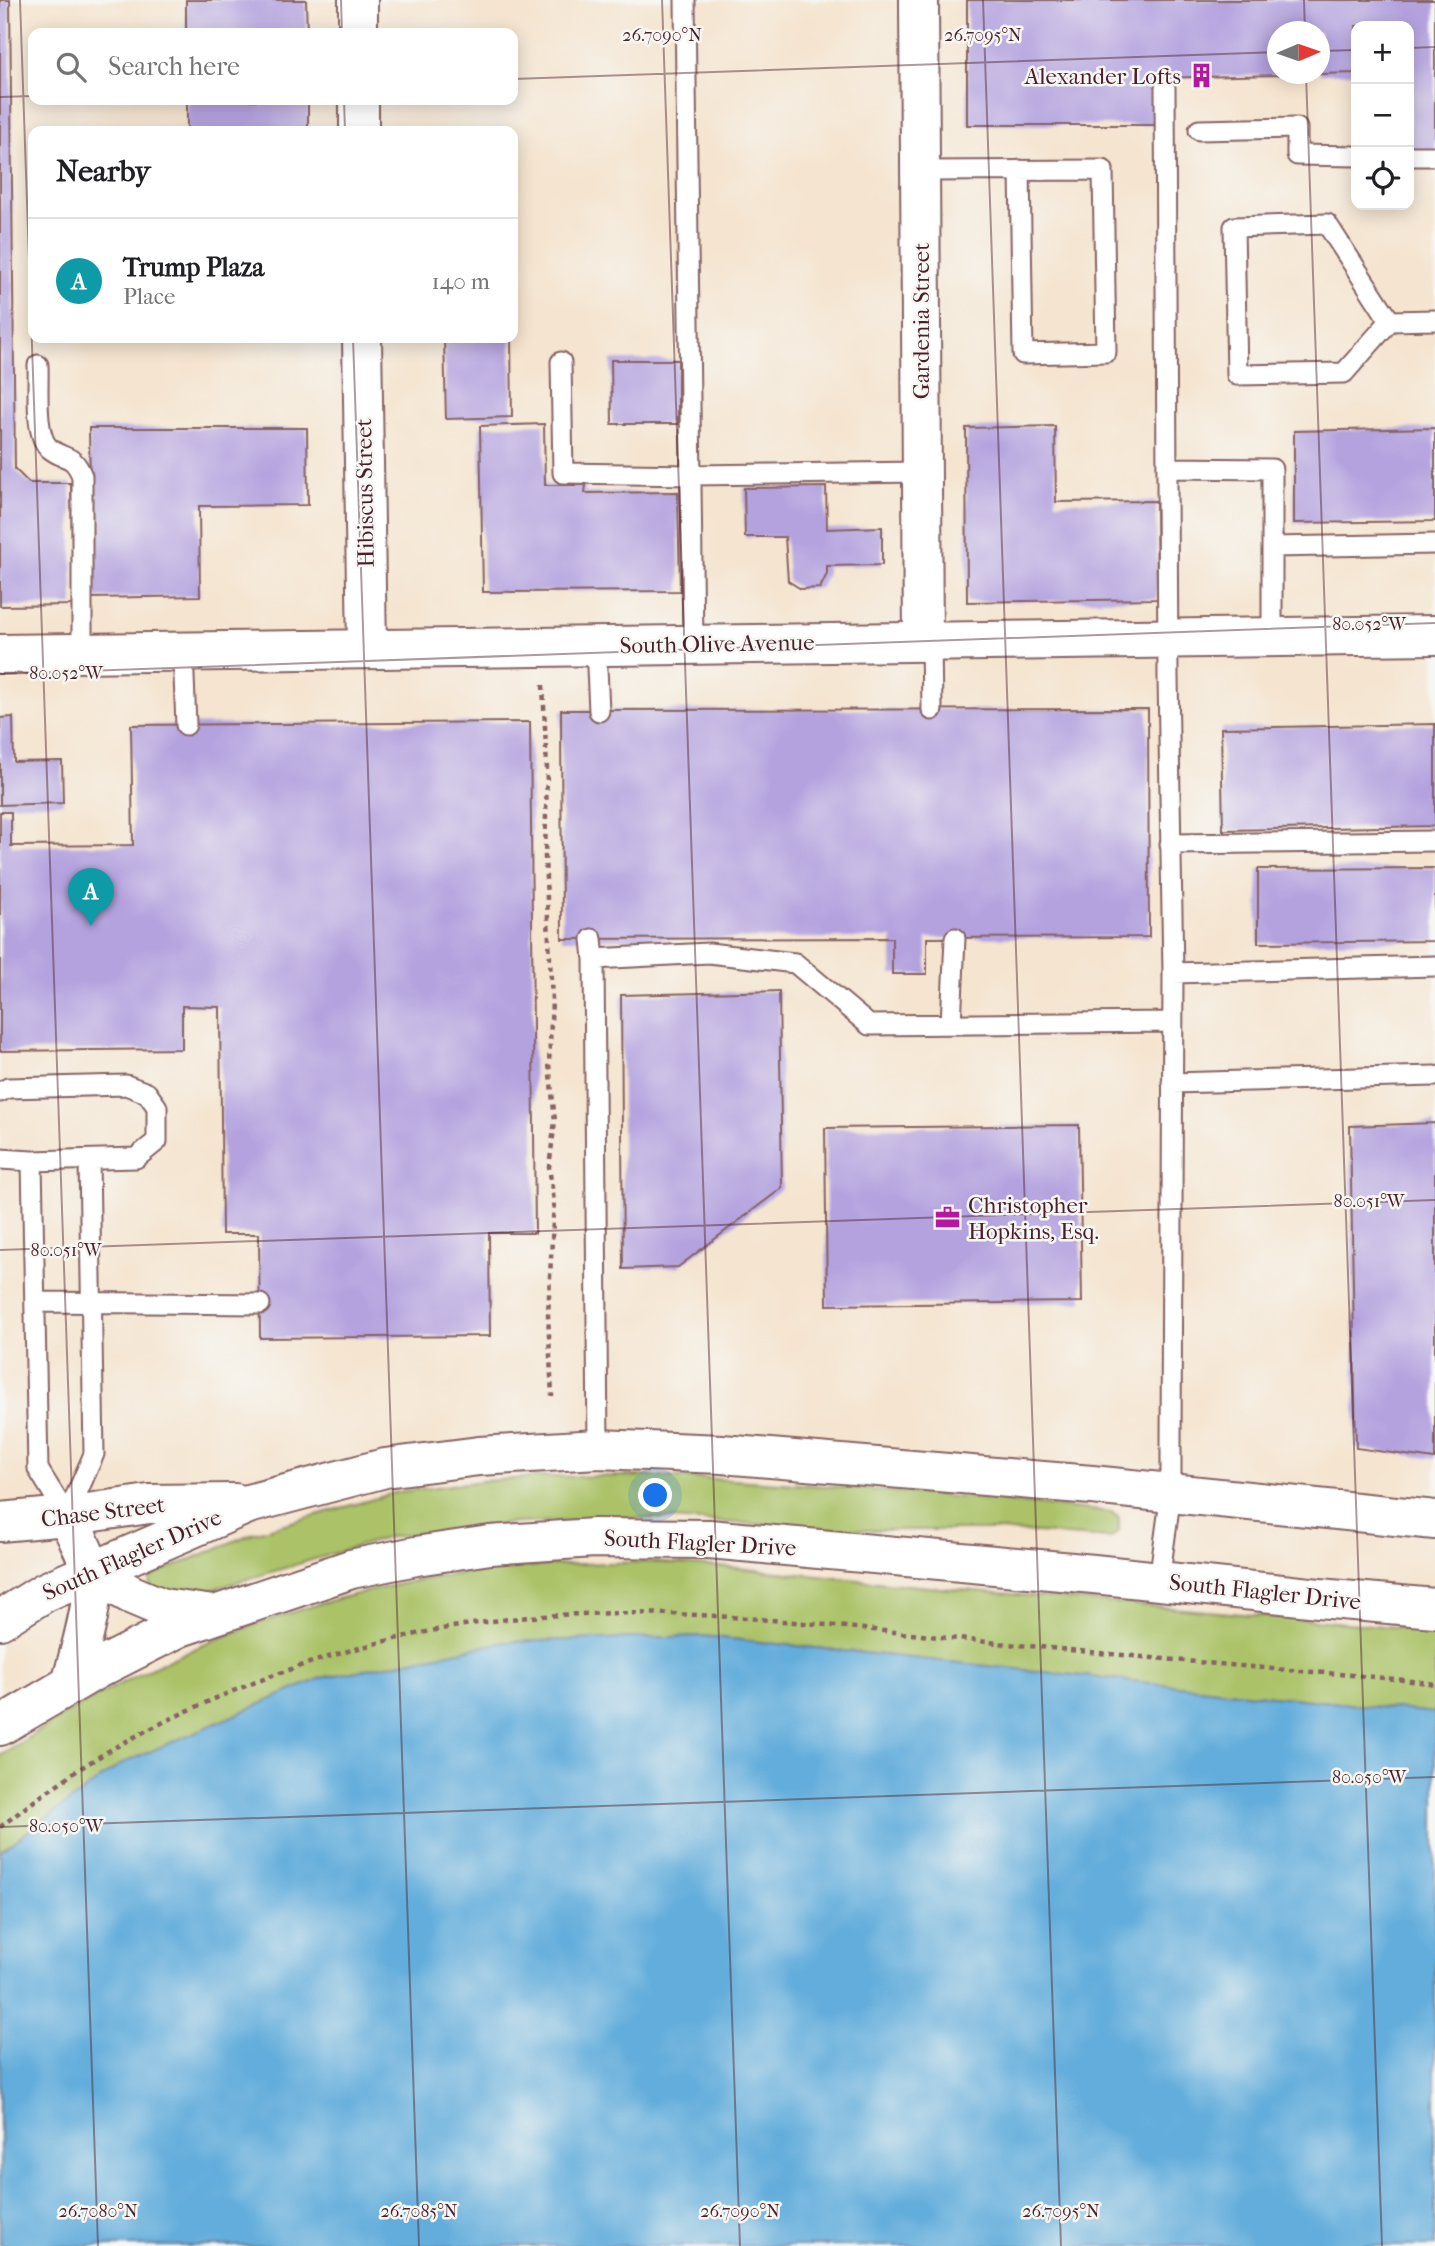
<!DOCTYPE html>
<meta charset="utf-8">
<style>
body{margin:0;font-family:"IM FELL French Canon",serif;background:#f6f6f6;color:#202124}
.controls{position:absolute;right:21px;top:21px;display:grid;overflow:hidden;border-radius:14px;box-shadow:0 4px 18px #0003}
.controls button{width:63px;height:63px;display:grid;place-items:center;padding:0;border:0;border-bottom:2px solid #e0e0e0;background:#fff;color:#202124;font:35px sans-serif}
.compass{position:absolute;left:1267px;top:21px;width:63px;height:63px;border-radius:50%;background:#fff;box-shadow:0 4px 18px #0003;rotate:88deg}
.you{position:absolute;left:656px;top:1496px;width:24px;height:24px;margin:-18px;border:5px solid #fff;border-radius:50%;background:#1a73e8;box-shadow:0 0 0 10px #1a73e833}
.badge{display:grid;place-items:center;width:46px;height:46px;border-radius:50%;background:#1a73e8;color:#fff;font-size:23px;font-weight:700}
.pin{position:absolute;translate:-50% -58px;filter:drop-shadow(0 2px 4px #0008)}
.pin::after{content:'';position:absolute;top:37px;width:24px;height:21px;background:inherit;clip-path:polygon(0 0,100% 0,50% 100%)}
.list{margin:0;padding:0;list-style:none}
h2{display:flex;justify-content:space-between;align-items:center;height:91px;margin:0;padding:0 28px;font-size:30px}
h2 small{font-size:23px;font-weight:400;color:#757577}
.list li{display:grid;grid-template-columns:46px 1fr auto;gap:21px;align-items:center;box-sizing:border-box;height:126px;padding:0 28px;border-top:2px solid #e0e0e0}
.list b{display:block;font-size:26px;white-space:nowrap}
.list p{margin:0;font-size:23px;white-space:nowrap;color:#757577}
.list em{font-size:23px;font-style:normal;color:#757577}
.icon{flex:none;width:38px;height:38px;fill:none;stroke:currentColor;stroke-width:2;stroke-linecap:round;stroke-linejoin:round}
.map{position:relative;flex:none;width:1435px;height:2246px;overflow:hidden}
.search{position:absolute;background:#fff;box-shadow:0 4px 18px #0003;left:28px;top:28px;width:490px;height:77px;display:flex;align-items:center;gap:18px;box-sizing:border-box;padding:0 24px;border-radius:14px;color:#757577;font-size:26px}
.panel{position:absolute;background:#fff;box-shadow:0 4px 18px #0003;left:28px;top:126px;width:490px;height:217px;border-radius:14px}
.map>svg:first-child{display:block}
.green{fill:#abc268;stroke:#7a704a;stroke-width:2}
.water{fill:#64addc;stroke:#576684;stroke-width:2}
.building{fill:#b4a2df}
.lines{fill:none;stroke-linecap:round;stroke-linejoin:round}
.service-casing{stroke:#866464;stroke-width:23}
.minor-casing{stroke:#866464;stroke-width:42}
.tertiary-casing{stroke:#866464;stroke-width:42}
.path{stroke:#866464;stroke-width:4.5;stroke-dasharray:5 5;stroke-linecap:butt}
.service{stroke:#fff;stroke-width:19}
.minor{stroke:#fff;stroke-width:38}
.tertiary{stroke:#fff;stroke-width:38}
.ticks{fill:none;stroke:#4a1f2b;stroke-width:2;stroke-opacity:0.45}
.labels{text-anchor:middle;dominant-baseline:central;stroke-width:5;stroke-linejoin:round;paint-order:stroke}
.poi-label{font-size:23px;fill:#4a1f2b;stroke:#f6f6f2;text-anchor:end}
.street-label{font-size:23px;fill:#4a1f2b;stroke:#f6f6f2}
.ticks-label{font-size:18px;text-anchor:middle;fill:#4a1f2b;stroke:#f6f6f2;stroke-width:5;stroke-linejoin:round;paint-order:stroke}
</style>
<div class="map">
<svg width="1435" height="2246" viewBox="0 0 1435 2246">
<rect width="100%" height="100%" fill="#f6f6f2"/>
<filter id="ink" filterUnits="userSpaceOnUse"><feTurbulence type="fractalNoise" baseFrequency=".0143" numOctaves="2"/><feDisplacementMap in="SourceGraphic" scale="14" xChannelSelector="R" yChannelSelector="G"/><feConvolveMatrix kernelMatrix="1 2 1 2 8 2 1 2 1" color-interpolation-filters="sRGB"/></filter>
<filter id="wash" filterUnits="userSpaceOnUse"><feTurbulence type="fractalNoise" baseFrequency=".00686" numOctaves="4" result="noise"/><feDisplacementMap in="SourceGraphic" scale="28" xChannelSelector="R" yChannelSelector="G"/><feGaussianBlur stdDeviation="1.57" result="paint"/><feColorMatrix in="noise" values="0 0 0 0 0 0 0 0 0 0 0 0 0 0 0 0 0 1.4 0 .05"/><feComposite in="paint" operator="in"/></filter>
<g filter="url(#wash)">
<rect width="100%" height="100%" fill="#f5e4cf"/>
<path class="green" d="M638,1476C796,1481 954,1496 1111,1512L1119,1518V1531L1110,1538L995,1530H864L651,1518L516,1523L389,1537L207,1591L183,1594L151,1590L149,1579L159,1573L253,1533L398,1492L482,1481L546,1477Z
M648,1562L737,1568L928,1587L1394,1627L1435,1633V1713L703,1636L505,1642L321,1678L121,1764L0,1852V1756C27,1739 53,1720 81,1705C196,1640 320,1595 451,1575C516,1565 582,1564 648,1562Z"/>
<path class="water" d="M703,1636L1435,1713V2246H0V1852L121,1764L321,1678L505,1642Z"/>
<g id="blocks">
<path class="building" d="M0,0H10L15,469L29,483H71L73,605L0,606Z
M186,0H306L307,33H186Z
M967,0H1435V153L1409,154V26H1356V73L1320,74V32H1278V75L1156,78L1155,125H967Z
M187,100H308V131H187Z
M444,338H511L512,417L446,419Z
M611,360H678V424H612Z
M544,424L545,485H586L585,493L678,492L680,591L483,592L480,426Z
M1055,426L1056,502L1156,501L1157,599L967,602L966,428Z
M89,428H307L308,505L199,506L200,596L92,598Z
M1435,428V521L1294,523V431Z
M826,487L827,529L882,527V565L827,566V574L820,588L801,589L788,581L785,537H745L744,488Z
M1148,709L1149,937L927,938V974H892V938L562,939L561,710Z
M13,717L14,762L62,761L63,803L0,805V718Z
M530,722L535,1233H489L490,1336L260,1338L259,1234H222L220,1007L182,1006V1049L0,1051V812H11V846L133,845L131,725Z
M1435,724V826L1223,830L1221,728Z
M1435,868V941L1258,943V869Z
M779,991L782,1188L678,1267L623,1269L621,995Z
M1435,1123V1459L1356,1448L1350,1126Z
M1079,1125L1082,1302L827,1305L825,1128Z"/>
</g>
</g>
<g filter="url(#ink)">
<use href="#blocks" fill-opacity="0" stroke="#866464" stroke-width="2"/>
<g class="lines">
<defs>
<path id="service" d="M685,0L693,645
M1199,130L1297,128V155L1356,156
M1409,156H1435
M919,171L1103,170L1106,352L1023,354L1020,170
M1390,321L1327,224L1234,227L1237,375L1344,373L1390,321L1435,320
M561,362L563,473L691,475L922,472
M38,365C39,386 34,434 49,448C66,462 72,452 82,476V653
M1167,468L1272,469V638
M1272,547L1435,544
M931,642L932,710
M596,646L599,711
M183,652L186,725
M1170,844L1435,841
M592,939L594,959L598,1449
M594,959L709,953L795,963L869,1025L1172,1022
M1173,973L1435,966
M951,1024L955,938
M1172,1083L1435,1076
M0,1092L8,1088L126,1085L147,1093L157,1107V1141L136,1158L32,1161L0,1159
M32,1161L38,1469L67,1516
M35,1302L260,1304
M67,1516L94,1454L89,1160
M1159,1581L1171,1493V1446L1173,973L1168,677L1165,87"/>
<path id="minor" d="M358,0V33
M919,0L923,642
M359,100V131
M362,338L367,649
M67,1516C74,1531 88,1557 91,1571C97,1597 78,1657 71,1684
M0,1522L67,1516L149,1504L235,1503
M91,1572L132,1595L163,1608L213,1615
M0,1620L45,1592L248,1504L385,1468L479,1456L598,1449L722,1454L1092,1485L1435,1520
M0,1726L97,1669L180,1627L351,1569L416,1556L490,1545L594,1538L709,1539L1094,1574L1319,1598L1435,1608"/>
<path id="tertiary" d="M0,654L1435,635"/>
</defs>
<use href="#service" class="service-casing"/>
<use href="#minor" class="minor-casing"/>
<use href="#tertiary" class="tertiary-casing"/>
<path class="path" d="M543,685L547,770L545,858L552,1001L549,1064L555,1121L549,1167L554,1201L548,1315L552,1396
M0,1827C39,1797 80,1766 123,1743C244,1678 383,1631 520,1618C685,1602 854,1630 1019,1645C1100,1653 1182,1661 1264,1668C1321,1673 1378,1676 1435,1684"/>
<use href="#service" class="service"/>
<use href="#minor" class="minor"/>
<use href="#tertiary" class="tertiary"/>
</g>
</g>
<path class="ticks" d="M20,0L98,2246M341,0L342,33M662,0L740,2246M983,0L1061,2246M1304,0L1305,32M1409,48L1435,47M1320,51L1356,50M1306,74L1382,2246M513,79L1278,52M0,97L33,96M344,100L345,131M353,338L419,2246M0,674L1435,623M0,1250L1435,1200M0,1827L1435,1777"/>
<defs>
<symbol id="building-bare" viewBox="-9 -9 18 18"><path d="M-4-6H4V6H1V3H-1V6H-4ZM-2.5-4.3h1.7v1.8h-1.7ZM.8-4.3h1.7v1.8H.8ZM-2.5-1h1.7V.8h-1.7ZM.8-1h1.7V.8H.8Z" fill="#b5179e" stroke="#f6f6f2" stroke-width="2.5" paint-order="stroke"/></symbol>
<symbol id="office-bare" viewBox="-9 -9 18 18"><path d="M-6-3h4V-5.5h4V-3h4V5H-6ZM-1-4.5V-3h2v-1.5ZM-6 0V1H6V0Z" fill="#b5179e" stroke="#f6f6f2" stroke-width="2.5" paint-order="stroke"/></symbol>
</defs>
<g fill-rule="evenodd">
<use href="#building-bare" x="1184" y="58" width="35" height="35"/>
<use href="#office-bare" x="930" y="1200" width="35" height="35"/>
</g>
<g class="labels">
<g class="poi-label">
<text x="1181" y="76">Alexander Lofts</text>
<text x="968" y="1205" text-anchor="start">Christopher<tspan x="968" dy="26">Hopkins, Esq.</tspan></text>
</g>
<g class="street-label">
<text transform="translate(921 321) rotate(-90)">Gardenia Street</text>
<text transform="translate(365 493) rotate(-91)">Hibiscus Street</text>
<text transform="translate(717 644) rotate(-1)">South Olive Avenue</text>
<text transform="translate(103 1512) rotate(-7)">Chase Street</text>
<text transform="translate(700 1543) rotate(3)">South Flagler Drive</text>
<text transform="translate(132 1555) rotate(-24)">South Flagler Drive</text>
<text transform="translate(1265 1592) rotate(6)">South Flagler Drive</text>
</g>
</g>
<g class="ticks-label">
<text x="662" y="41">26.7090°N</text>
<text x="983" y="41">26.7095°N</text>
<text x="1369" y="630">80.052°W</text>
<text x="66" y="679">80.052°W</text>
<text x="1369" y="1207">80.051°W</text>
<text x="66" y="1256">80.051°W</text>
<text x="1369" y="1783">80.050°W</text>
<text x="66" y="1832">80.050°W</text>
<text x="98" y="2217">26.7080°N</text>
<text x="419" y="2217">26.7085°N</text>
<text x="740" y="2217">26.7090°N</text>
<text x="1061" y="2217">26.7095°N</text>
</g>
</svg>
<div class="controls">
<button>+</button>
<button>−</button>
<button><svg class="icon" aria-label="locate" viewBox="0 0 24 24"><circle cx="12" cy="12" r="6"/><path d="M12 2v4M12 18v4M2 12h4M18 12h4"/></svg></button>
</div>
<svg class="compass" viewBox="-18 -18 36 36"><path d="M0-13l5 13h-10z" fill="#e53935"/><path d="M0 13l5-13h-10z" fill="#757577"/></svg>
<div class="you"></div>
<div class="pin badge" style="left:91px;top:926px;background:#0f9aa8">A</div>
<div class="search"><svg class="icon" aria-label="search" viewBox="0 0 24 24"><circle cx="10" cy="10" r="6"/><path d="M15 15l6 6"/></svg>Search here</div>
<section class="panel">
<h2>Nearby<small></small></h2>
<ul class="list">
<li><span class="badge" style="background:#0f9aa8">A</span><div><b>Trump Plaza</b><p>Place</p></div><em>140 m</em></li>
</ul>
</section>
</div>
